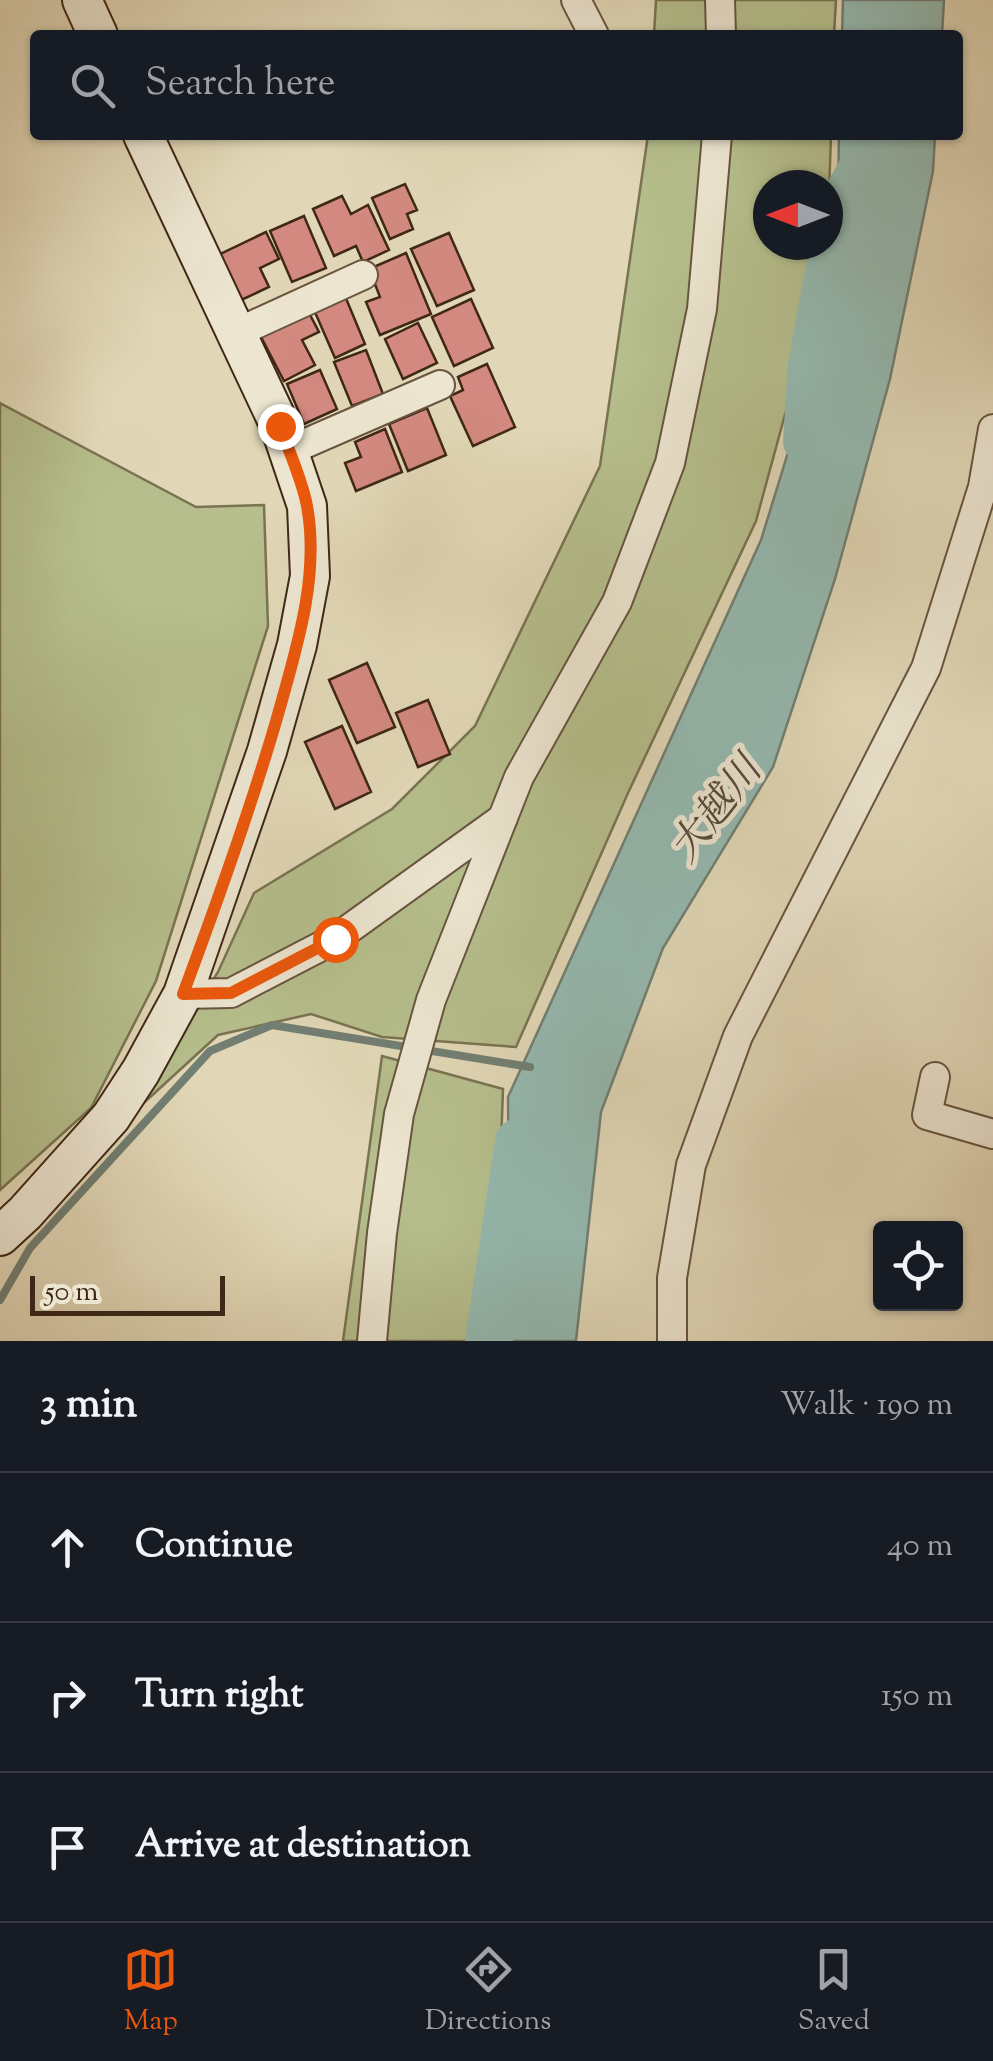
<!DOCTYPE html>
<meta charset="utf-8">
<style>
body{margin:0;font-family:"Sorts Mill Goudy","Noto Serif JP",serif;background:#242831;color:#f1f3f6}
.controls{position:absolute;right:30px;bottom:30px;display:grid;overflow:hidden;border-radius:10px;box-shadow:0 2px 8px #0004}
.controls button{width:90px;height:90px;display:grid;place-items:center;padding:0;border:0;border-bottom:2px solid #363941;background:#171b24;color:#f1f3f6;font:50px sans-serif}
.compass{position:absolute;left:753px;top:170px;width:90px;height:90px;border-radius:50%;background:#171b24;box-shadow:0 2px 8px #0004;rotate:270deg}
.scale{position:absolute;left:30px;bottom:25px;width:195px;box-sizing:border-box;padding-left:10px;border:5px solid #402817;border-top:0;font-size:28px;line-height:35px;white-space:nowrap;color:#402817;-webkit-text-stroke:8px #ece5d0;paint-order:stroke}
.stop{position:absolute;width:30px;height:30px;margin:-22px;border:8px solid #ea580c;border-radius:50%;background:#fff}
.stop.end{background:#ea580c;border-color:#fff;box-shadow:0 2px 10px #0008}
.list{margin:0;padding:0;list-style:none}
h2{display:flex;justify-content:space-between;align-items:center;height:130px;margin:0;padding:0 40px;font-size:42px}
h2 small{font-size:32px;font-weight:400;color:#9ea1a6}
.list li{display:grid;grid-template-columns:65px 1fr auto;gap:30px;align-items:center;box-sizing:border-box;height:150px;padding:0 40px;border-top:2px solid #363941}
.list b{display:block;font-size:38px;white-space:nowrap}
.list em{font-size:32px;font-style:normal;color:#9ea1a6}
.icon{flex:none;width:55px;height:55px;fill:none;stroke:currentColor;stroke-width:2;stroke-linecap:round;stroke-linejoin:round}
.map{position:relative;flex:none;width:993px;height:1341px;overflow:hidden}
.search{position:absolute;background:#171b24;box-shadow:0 2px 8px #0004;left:30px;right:30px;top:30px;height:110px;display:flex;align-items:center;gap:25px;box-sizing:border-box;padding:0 35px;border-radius:10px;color:#9ea1a6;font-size:38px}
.sheet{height:580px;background:#171b24}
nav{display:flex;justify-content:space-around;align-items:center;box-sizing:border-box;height:140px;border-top:2px solid #363941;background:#171b24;font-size:28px;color:#9ea1a6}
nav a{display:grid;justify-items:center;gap:5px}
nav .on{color:#ea580c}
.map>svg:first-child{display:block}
.green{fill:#b5be8c;stroke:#7a7352;stroke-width:2.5}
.water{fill:#94b9b0;stroke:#727f73;stroke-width:2.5}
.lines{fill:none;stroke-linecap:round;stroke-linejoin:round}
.stream{stroke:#727f73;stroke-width:8}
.river{stroke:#94b9b0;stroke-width:48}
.building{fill:#d3897f;stroke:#402817;stroke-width:2.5}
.street-casing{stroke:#68543f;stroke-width:32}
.secondary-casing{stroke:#402817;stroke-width:42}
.street{stroke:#ece5d0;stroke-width:28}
.secondary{stroke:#ece5d0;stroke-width:38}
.route{stroke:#ea580c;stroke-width:12}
.labels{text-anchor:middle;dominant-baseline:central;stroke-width:10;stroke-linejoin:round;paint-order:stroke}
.water-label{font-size:40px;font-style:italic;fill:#554c3d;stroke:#ece5d0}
</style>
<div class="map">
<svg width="993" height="1341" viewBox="0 0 993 1341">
<rect width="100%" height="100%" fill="#e1d7b6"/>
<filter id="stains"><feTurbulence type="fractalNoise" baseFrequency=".002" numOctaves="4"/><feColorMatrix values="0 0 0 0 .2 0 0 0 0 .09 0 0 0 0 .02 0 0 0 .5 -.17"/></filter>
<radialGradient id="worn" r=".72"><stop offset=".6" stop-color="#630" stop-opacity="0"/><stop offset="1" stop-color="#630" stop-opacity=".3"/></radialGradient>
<path class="green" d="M656,0H836L834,35H654Z
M648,135H831L829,194L828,201V185H768V245H821L805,341L756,521L628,793L516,1047L382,1037L311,1014L218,1035L124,1121L218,972L254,893L392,809L475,726L600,466Z
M0,403L196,507L264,505L268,626L156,981L91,1108L0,1190Z
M382,1056L503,1089L501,1146L478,1341H343Z"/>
<path class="water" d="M843,0H944L942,35H842Z
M839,135H935L933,171L890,379L835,579L773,767L663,948L601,1112L576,1341H510L508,1097L761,540L836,297Z"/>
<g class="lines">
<path class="stream" d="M0,1300L30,1248L210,1051L272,1025L530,1067"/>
<path class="river" d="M807,441L812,366L840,210L880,135
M489,1341L519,1142"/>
</g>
<path class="building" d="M405,184L417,210L407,214L413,229L390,239L372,198Z
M342,196L351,214L368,205L389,250L363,262L356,246L334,256L313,209Z
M304,216L326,268L292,282L270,231Z
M266,232L279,259L260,268L269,287L239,301L218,255Z
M449,233L474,290L437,306L411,249Z
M406,253L431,314L380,335L366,302L380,297L369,269Z
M345,296L365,344L335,358L314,310Z
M471,299L493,348L454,366L432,317Z
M308,311L319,332L302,340L315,365L284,381L260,335Z
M418,323L437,363L403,379L385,339Z
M366,350L383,394L352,406L334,362Z
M487,364L515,427L473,446L450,396L463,390L458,377Z
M320,370L337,409L304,424L287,384Z
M427,408L446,455L408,471L389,424Z
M385,429L402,472L356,491L345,463L361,457L355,442Z
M367,663L395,727L357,743L329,680Z
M428,700L450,754L418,767L396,713Z
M342,726L371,792L335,809L305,742Z"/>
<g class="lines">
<defs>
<path id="street" d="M576,0L594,35
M720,0L721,35
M236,333L363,275
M288,451L440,385
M183,994L231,993L335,939L503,818
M935,1077L927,1115L993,1134
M372,1341L382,1233L399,1114L431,1000L519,777L617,602L670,463L702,309L717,135
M672,1341V1278L691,1165L738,1036L926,668L983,487L993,429"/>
<path id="secondary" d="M82,0L98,35
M0,1236L25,1213L111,1117L141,1071L183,994L267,751L297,645L310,576L307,506L280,426L143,135"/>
</defs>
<use href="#street" class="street-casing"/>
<use href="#secondary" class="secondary-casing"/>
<use href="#street" class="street"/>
<use href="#secondary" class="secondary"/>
</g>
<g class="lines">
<path class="route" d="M280,426C289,452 302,479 307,506C320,577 296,650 277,718C250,811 217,903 183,994L231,993L335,939"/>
</g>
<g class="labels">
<g class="water-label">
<text transform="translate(718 811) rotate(-52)">大越川</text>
</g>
</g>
<rect width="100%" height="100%" filter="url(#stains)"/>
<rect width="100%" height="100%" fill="url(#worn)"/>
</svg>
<div class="controls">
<button><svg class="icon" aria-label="locate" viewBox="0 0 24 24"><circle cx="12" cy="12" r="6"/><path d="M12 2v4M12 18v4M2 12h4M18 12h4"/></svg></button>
</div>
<svg class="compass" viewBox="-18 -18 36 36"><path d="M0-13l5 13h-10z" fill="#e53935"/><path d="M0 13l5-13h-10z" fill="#9ea1a6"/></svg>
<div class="scale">50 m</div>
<div class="stop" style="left:335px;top:939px"></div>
<div class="stop end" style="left:280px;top:426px"></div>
<div class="search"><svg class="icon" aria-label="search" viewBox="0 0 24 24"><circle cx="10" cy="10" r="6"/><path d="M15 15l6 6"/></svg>Search here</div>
</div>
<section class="sheet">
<h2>3 min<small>Walk · 190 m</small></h2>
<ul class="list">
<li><svg class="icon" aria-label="ahead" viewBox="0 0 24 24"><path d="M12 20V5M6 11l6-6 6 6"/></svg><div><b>Continue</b></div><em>40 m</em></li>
<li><svg class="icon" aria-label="right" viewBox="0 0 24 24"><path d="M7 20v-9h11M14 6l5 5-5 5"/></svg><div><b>Turn right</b></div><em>150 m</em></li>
<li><svg class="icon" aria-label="arrive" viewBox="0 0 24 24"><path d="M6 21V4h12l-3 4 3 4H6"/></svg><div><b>Arrive at destination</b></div></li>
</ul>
</section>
<nav>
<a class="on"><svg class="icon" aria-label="map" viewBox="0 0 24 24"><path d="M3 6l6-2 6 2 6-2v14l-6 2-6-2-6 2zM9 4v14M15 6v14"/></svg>Map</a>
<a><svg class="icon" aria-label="directions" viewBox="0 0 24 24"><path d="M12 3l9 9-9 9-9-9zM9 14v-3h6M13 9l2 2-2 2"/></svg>Directions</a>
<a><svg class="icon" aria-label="saved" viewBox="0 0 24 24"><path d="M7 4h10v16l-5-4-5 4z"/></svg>Saved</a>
</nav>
